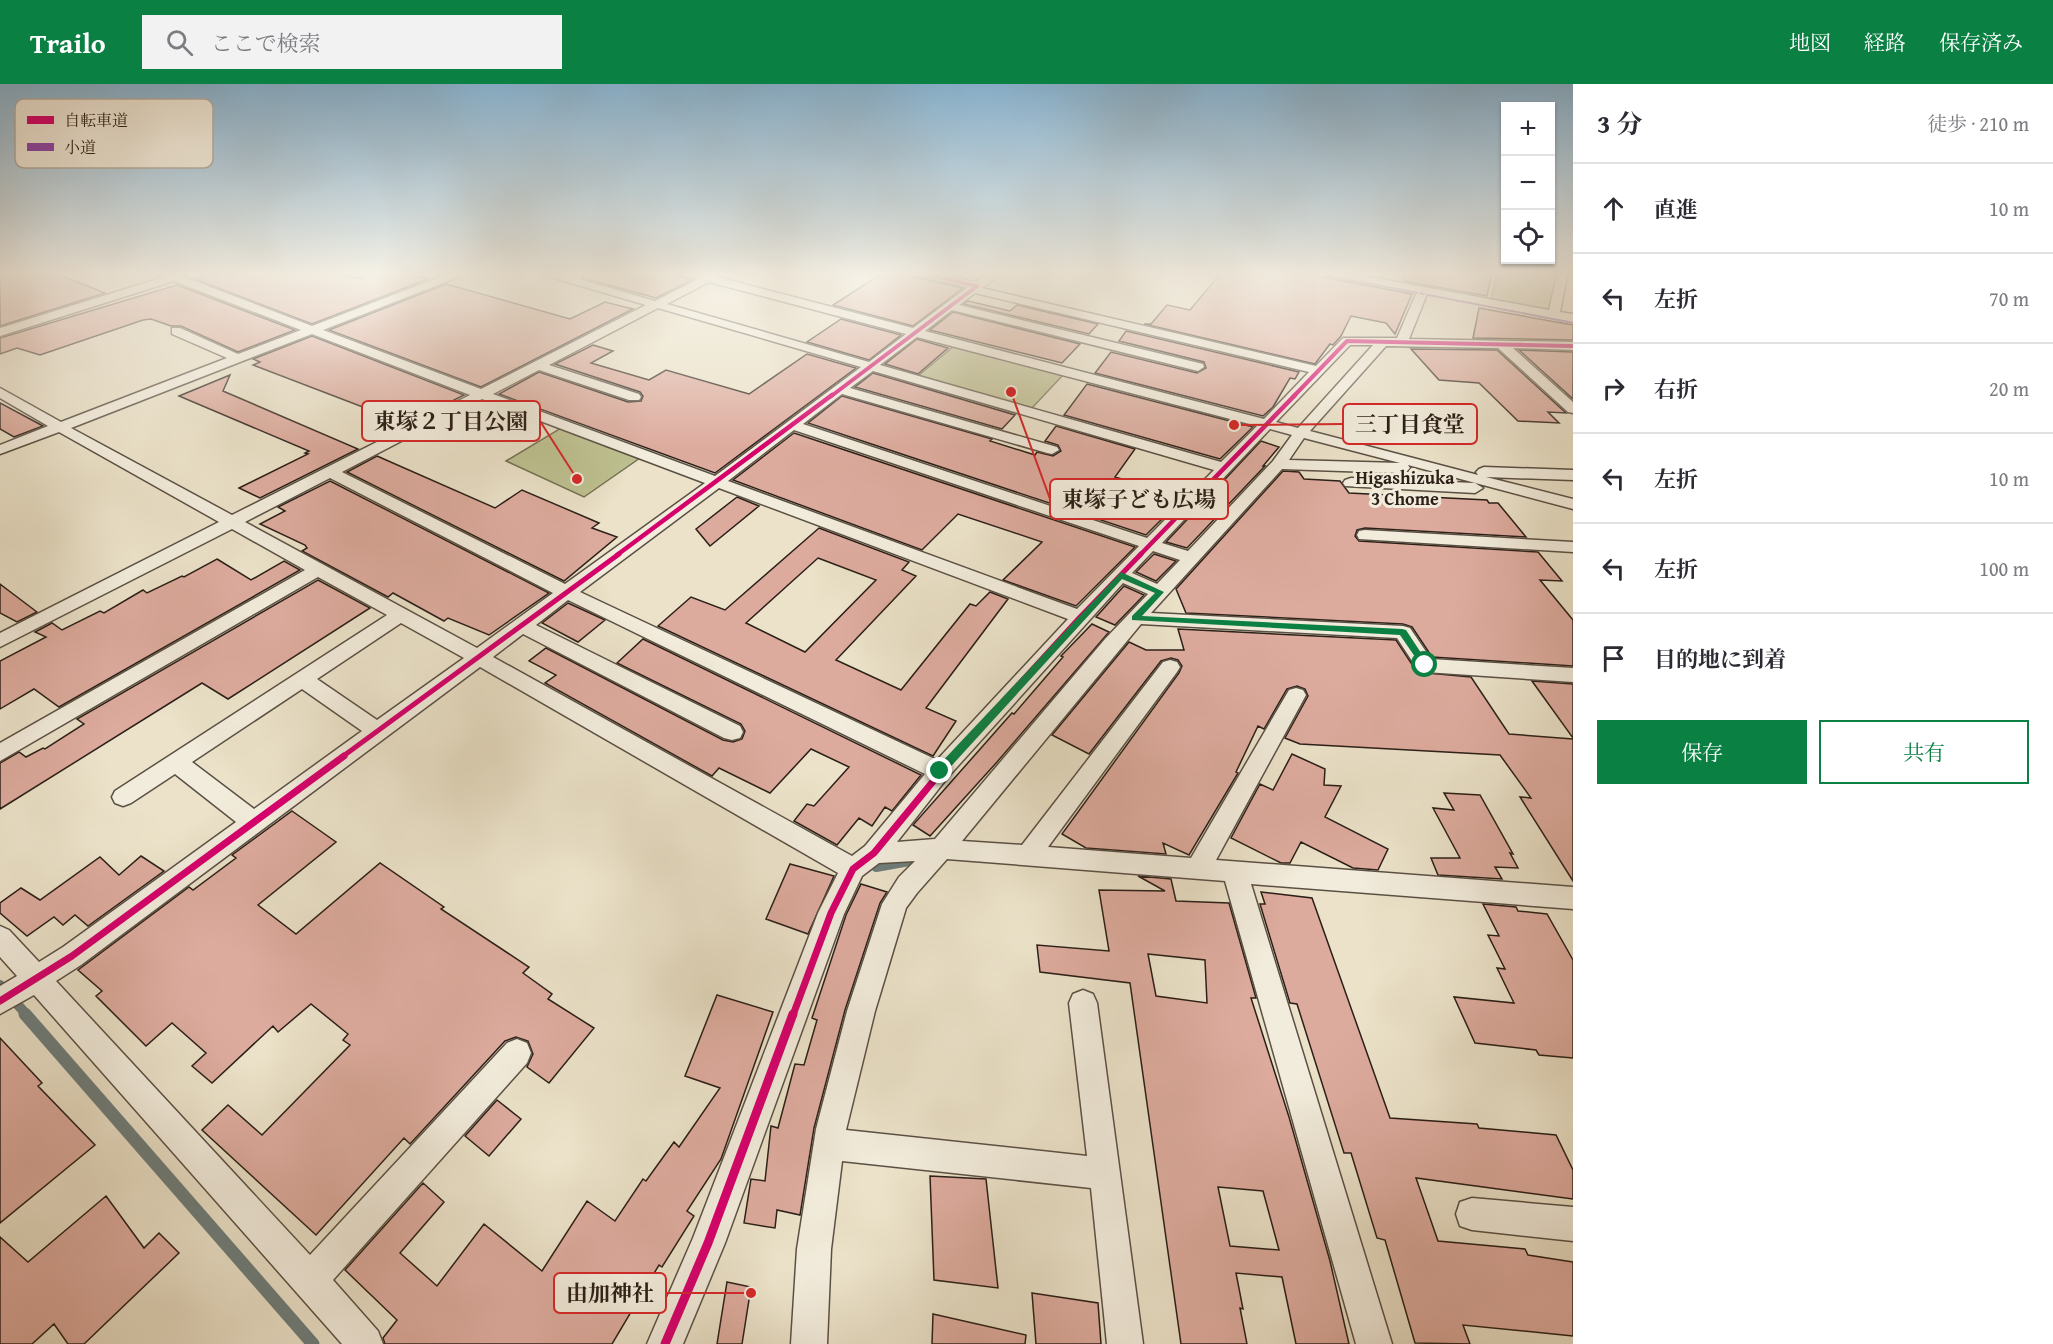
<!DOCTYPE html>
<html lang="ja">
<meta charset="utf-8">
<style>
body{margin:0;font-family:"Gentium Book Plus","Noto Serif JP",serif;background:#f2f2f3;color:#2b2b33}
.controls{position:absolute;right:18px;top:18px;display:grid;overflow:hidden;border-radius:0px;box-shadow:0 2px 4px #0004}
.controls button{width:54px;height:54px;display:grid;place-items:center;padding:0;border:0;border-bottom:2px solid #e1e1e2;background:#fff;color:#2b2b33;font:30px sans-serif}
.stop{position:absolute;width:18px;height:18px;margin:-14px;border:4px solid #0b8043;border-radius:50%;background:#fff}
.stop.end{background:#0b8043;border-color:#fff;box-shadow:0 2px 6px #0008}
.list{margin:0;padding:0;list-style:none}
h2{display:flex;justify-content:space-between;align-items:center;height:78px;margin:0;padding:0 24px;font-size:26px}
h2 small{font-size:20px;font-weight:400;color:#7c7c81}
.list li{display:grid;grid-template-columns:39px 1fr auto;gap:18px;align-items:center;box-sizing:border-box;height:90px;padding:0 24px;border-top:2px solid #e1e1e2}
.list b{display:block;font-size:22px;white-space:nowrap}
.list em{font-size:20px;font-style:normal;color:#7c7c81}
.actions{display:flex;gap:12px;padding:18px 24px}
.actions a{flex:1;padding:14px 0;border:2px solid #0b8043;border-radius:0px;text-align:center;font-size:21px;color:#0b8043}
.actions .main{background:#0b8043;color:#fff}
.icon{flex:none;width:33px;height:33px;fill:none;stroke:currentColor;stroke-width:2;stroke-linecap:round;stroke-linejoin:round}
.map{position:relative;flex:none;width:1573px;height:1260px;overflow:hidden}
header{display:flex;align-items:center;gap:36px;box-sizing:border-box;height:84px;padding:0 30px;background:#0b8043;color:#fff}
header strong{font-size:28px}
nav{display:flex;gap:33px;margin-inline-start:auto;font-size:21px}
.search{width:420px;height:54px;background:#f2f2f3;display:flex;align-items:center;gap:15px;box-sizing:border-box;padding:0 21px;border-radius:0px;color:#7c7c81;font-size:22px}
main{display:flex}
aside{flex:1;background:#fff}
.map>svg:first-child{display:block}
.green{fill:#bec191;stroke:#747054;stroke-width:1.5}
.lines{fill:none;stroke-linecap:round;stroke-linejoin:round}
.stream-far2{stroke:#6e7d7b;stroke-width:4.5}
.stream-far1{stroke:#6e7d7b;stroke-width:10}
.stream{stroke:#6e7d7b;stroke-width:13}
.building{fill:#ddab9e;stroke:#2b1f17;stroke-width:1.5;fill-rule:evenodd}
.street-casing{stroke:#5b5044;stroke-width:3}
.street{fill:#f2ecdc;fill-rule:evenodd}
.quiet{stroke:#8e44ad;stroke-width:2;stroke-dasharray:5 2;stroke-linecap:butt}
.cycleway-far4-casing{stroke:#f2ecdc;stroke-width:6}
.cycleway-far3-casing{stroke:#f2ecdc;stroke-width:8}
.cycleway-far2-casing{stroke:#f2ecdc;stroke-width:9}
.cycleway-far1-casing{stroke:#f2ecdc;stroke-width:10}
.cycleway-casing{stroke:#f2ecdc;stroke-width:13}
.cycleway-far4{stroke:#d6006c;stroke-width:4}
.cycleway-far3{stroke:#d6006c;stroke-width:4.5}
.cycleway-far2{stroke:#d6006c;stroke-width:5}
.cycleway-far1{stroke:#d6006c;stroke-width:7}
.cycleway{stroke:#d6006c;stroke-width:9}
.route{fill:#0b8043}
.labels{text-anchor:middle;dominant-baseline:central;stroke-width:6;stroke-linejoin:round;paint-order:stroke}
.far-neighbourhood-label{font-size:18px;font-weight:bold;fill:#2b1f17;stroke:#f2ecdc}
.key{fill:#f2ecdc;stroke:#b6aea1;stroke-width:1.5}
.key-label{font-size:16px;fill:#2b1f17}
.leader{fill:none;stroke:#d62828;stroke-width:2}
.callout-dot{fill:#d62828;stroke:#f2ecdc;stroke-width:2}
.callout{fill:#f2ecdc;stroke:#d62828;stroke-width:2}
.callout-label{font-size:22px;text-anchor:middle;font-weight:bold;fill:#2b1f17}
</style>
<header>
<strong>Trailo</strong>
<div class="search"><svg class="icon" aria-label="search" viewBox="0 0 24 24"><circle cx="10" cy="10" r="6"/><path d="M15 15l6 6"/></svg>ここで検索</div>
<nav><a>地図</a><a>経路</a><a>保存済み</a></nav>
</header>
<main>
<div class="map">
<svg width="1573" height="1260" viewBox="0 0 1573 1260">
<rect width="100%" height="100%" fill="#ebe2c9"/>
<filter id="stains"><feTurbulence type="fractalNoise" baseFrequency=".00333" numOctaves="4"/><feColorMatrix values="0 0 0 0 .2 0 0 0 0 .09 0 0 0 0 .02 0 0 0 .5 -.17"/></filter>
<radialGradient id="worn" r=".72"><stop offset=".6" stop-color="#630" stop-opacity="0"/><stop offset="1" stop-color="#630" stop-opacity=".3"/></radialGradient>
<path class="green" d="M1497,188H1528L1556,192L1551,226L1491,216Z
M955,261L1064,290L1032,324L918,292Z
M561,344L640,374L584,413L506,377Z"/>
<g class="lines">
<path class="stream-far2" d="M1315,188L1334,191"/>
<path class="stream-far1" d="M876,783L915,776
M0,901L27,931"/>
<path class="stream" d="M25,930L313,1260"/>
</g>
<path class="building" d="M21,188H52L105,209L0,242V194Z
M216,188H329L362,195L363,188H400L428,195L312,240L195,195Z
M584,188H677L679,192L692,196L656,214L583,194Z
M890,188L914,193L963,204L913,242L833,221L878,192L882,193Z
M1222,188H1296L1412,210L1395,250L1386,239L1351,232L1341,252L1333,261L1330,260L1315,280L1144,240H1151L1167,221L1190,226Z
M1404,188H1492L1487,212L1403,197Z
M446,200L570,235L605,218L633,225L481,303L329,246Z
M177,201L295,246L238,268L181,242H171L151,235L143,236L40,271L17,264L0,270V254Z
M968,217L1010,227L1017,221L1098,240L1089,250L964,220Z
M1479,224L1573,241V256L1473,254Z
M953,228L1080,260L1062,279L930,246Z
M841,235L901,251L869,276L807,258Z
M1126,247L1299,288L1295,295L1290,294L1273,323L1263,332L1095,289L1111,268L1197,289L1206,284L1204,278L1119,257Z
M312,252L464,311L407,340L253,281L260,278L253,275Z
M917,255L948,264L918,290L885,280Z
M593,261L613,267L591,279L649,296L666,286L749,310L807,270L856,284L715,389L499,310L539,288L628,318L641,317L643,312L640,308L555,280Z
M1411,265L1497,266L1566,329L1548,328L1559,339L1518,337L1479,299L1439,296Z
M1519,266L1573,268V315Z
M873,289L1015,331L1002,345L855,303Z
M230,291L223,307L358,365L260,414L239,404L308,370L305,369L309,367L179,312Z
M1087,300L1253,343L1220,375L1064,331Z
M842,312L992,355L990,357L1035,371L1037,368L1053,372L1061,367L1058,361L1045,357L1056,342L1135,365L1115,393L1184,413L1146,451L808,339Z
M0,319L43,342L14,353L0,345Z
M794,349L1135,463L1076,522L1003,496L1042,458L958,430L922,466L733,396Z
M1261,357L1279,363L1263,382H1265L1187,464L1166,458Z
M377,372L495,424L522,406L599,439L592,444L617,453L564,497L347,388Z
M1283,387L1299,388L1304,395L1340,397L1349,409L1487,416L1489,419H1498L1526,453L1365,444L1357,446L1355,452L1359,457L1538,468L1562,497L1540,496L1573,536V582L1432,573L1412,543L1403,540L1186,529L1176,505Z
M330,397L549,509L489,551L448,534L444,537L393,509L388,513L302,467L307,464L305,461L260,440L285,427L278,423Z
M737,413L759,422L710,462L696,445Z
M819,444L909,478L902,486L916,492L836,576L901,606L970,520L976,522L990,508L1008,515L926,624L956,637L933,672L658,542L691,513L725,526ZM818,474L876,496L805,568L746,539Z
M1154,470L1176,477L1156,497L1136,488Z
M217,475L251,496L284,477L300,486L59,623L34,605L0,625V577L46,553L35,548L52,539L62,546L100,527L104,529L143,506L147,509L182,492L184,493Z
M318,496L370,524L228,615L202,599L0,725V679L19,668L26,673L43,664L45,665L84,640L77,635Z
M0,500L37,528L17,538L0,529Z
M1124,502L1144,511L1115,541L1096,533Z
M568,519L605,536L578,558L542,539Z
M1092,540L1109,548L997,678L930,752L913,741L1012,629L1014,630L1063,573L1061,572Z
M1178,545L1396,556L1417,588L1471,593L1509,650L1573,655V797L1520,713L1531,714L1500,671L1300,660L1285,654L1308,612L1305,605L1297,602L1287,605L1264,645L1258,642L1236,688L1238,689L1189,771L1163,759L1166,770L1086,764L1062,750L1179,589L1182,582L1178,576L1171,574L1161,577L1089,670L1052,651L1129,558L1146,566H1184Z
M643,555L921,691L892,727L885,723L872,742L859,734L837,761L794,737L807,720L814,722L849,683L811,665L770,709L719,684L712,692L545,599L556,591L529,577L546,564L723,656L733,658L742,655L745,647L741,640L617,579Z
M1532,597L1573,600V654Z
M1292,670L1325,685L1324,701L1341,702L1325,733L1388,765L1378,786L1353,784L1301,758L1290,779H1281L1231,754L1260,700L1273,706Z
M1444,709L1480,711L1513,770L1510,769L1518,784L1495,783L1502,795L1438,791L1431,774H1460L1433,724L1454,726Z
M292,727L336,758L258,821L296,850L380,779L444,823L441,825L529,883L523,889L552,910L548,915L594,944L549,999L527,983L533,970L528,957L516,953L505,957L410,1060L404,1054L316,1151L202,1046L228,1021L262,1051L350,961L343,956L348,950L311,920L278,948L273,942L212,999L192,982L206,969L172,939L146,962L96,912L102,907L78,886L189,803L193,806L236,774L232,771Z
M141,772L164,787L88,842L75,831L63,841L54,833L27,852L0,829V819L21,804L40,816L100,773L119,791Z
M790,780L834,792L808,850L766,835Z
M1138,792L1171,795L1176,817L1229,819L1256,914H1251L1289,1033L1330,1177L1349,1260H1296L1282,1193L1236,1189L1243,1225L1240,1224L1247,1260H1181L1130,899L1040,888L1037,861L1109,867L1099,806L1165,807ZM1148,870L1205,876L1207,919L1156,912ZM1218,1103L1263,1107L1279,1166L1230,1162Z
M861,800L887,808L880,819L845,926L814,1044L800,1131L777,1126L775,1144L744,1139L751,1095L765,1097L771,1042L778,1044L795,980L804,981L817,936L812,934L846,831Z
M1261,808L1312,814L1390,1034L1477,1040L1479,1044L1556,1051L1573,1086V1115L1416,1094L1438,1157L1525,1165L1528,1171L1573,1178V1252L1463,1241L1470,1260L1415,1259L1385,1156L1377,1154L1351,1069H1344L1297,920L1290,919L1260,820H1265Z
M1483,820L1516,823L1518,827L1547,830L1573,876V974L1539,971L1536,966L1475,959L1454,913L1514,919L1497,884L1505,885L1488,851L1499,852Z
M717,911L773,928L721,1075L687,1127L694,1132L662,1183L659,1181L612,1260H385L383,1254L397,1236L345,1186L423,1099L444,1118L400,1169L437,1202L484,1140L542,1187L587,1117L615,1137L643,1095L646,1097L674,1058L679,1063L720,1004L685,992Z
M0,954L42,999L38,1002L95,1061L0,1139Z
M497,1016L521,1035L489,1072L465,1052Z
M930,1092L986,1095L998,1204L934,1196Z
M106,1112L144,1164L159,1149L179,1169L84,1260H68L54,1240L32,1260H0V1153L28,1178Z
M727,1198L751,1203L742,1260H717Z
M1032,1209L1098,1219L1101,1260H1036Z
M933,1230L1026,1251L1025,1260H932Z"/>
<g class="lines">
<defs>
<path id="street" d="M156,188L184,189V193L312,242L453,188H467L466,190L323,246L481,305L646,221L540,190L539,188H555L655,217L698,195L680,190L679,188C691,188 704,188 716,190L717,193L913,244L968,203L911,190L910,188H928L975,198L991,188H1003L982,204L1316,282L1343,254H1397L1417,208L1326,191L1321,188H1342L1549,226L1558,188H1568L1560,228L1573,230V238L1427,210L1409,255L1573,258V266L1513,264L1573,318V329L1568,328L1498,264L1386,262L1310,347L1478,391L1476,388L1479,385L1484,383L1573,386V396L1486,393L1573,415V425L1408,381L1410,384L1407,387L1402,389L1282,385L1151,529L1403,542L1410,544L1431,575L1573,584V598L1425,588L1418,586L1397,554L1141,540L962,757L1022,761L1163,578L1170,576L1177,578L1180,583L1177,588L1048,763L1191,774L1289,606L1296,604L1303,606L1306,611L1216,776L1573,803V825L1251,800L1392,1260H1356L1225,797L947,775L917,809L906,824L875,927L846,1046L1087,1072L1069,919L1073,910L1083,906L1093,910L1097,919L1143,1260H1107L1091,1104L842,1077L831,1165L827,1260H791L797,1165L816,1045L847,927L882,820L899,793L915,777L879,779L862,792L844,830L725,1159L683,1260H647L693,1154L818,829L838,789L480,583L81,881L56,897L310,1171L507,959L517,955L527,959L531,969L527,979L333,1196L378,1247L383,1260H342L34,911L0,930V902L17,892L0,873V842L9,846L39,878L63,863L236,738L175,690L131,719L123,722L115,719L112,713L115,707L387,531L318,493L0,677V659L305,486L232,445L0,563V549L219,438L59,348L0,370V361L48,342L0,314V304L61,338L227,274L172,250V244H180L238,270L301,246L174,197L0,252V244L164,193ZM709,198L906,250L869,278L667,220ZM975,209L1309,288L1264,335L925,247L952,226L1198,287L1204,283L1203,280L959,221ZM658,224L861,283L715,392L493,310L539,286L629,316H639L641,313L639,310L549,281ZM312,250L470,311L232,431L71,344ZM917,253L1257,342L1221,378L880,281ZM1350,261H1373L1298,344L1276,338ZM873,287L1214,386L1147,454L803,340L842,310L1047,369L1052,370L1059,366L1057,363L850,304ZM482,315L705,399L565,500L342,388ZM1270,345L1292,351L1273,377L1188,467L1162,459ZM794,346L1139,462L1077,525L728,397ZM1304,354L1400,379L1289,376ZM330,394L553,509L477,564L245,438ZM719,404L1068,535L937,676L580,508ZM1153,467L1180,476L1157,500L1132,489ZM1123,499L1148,510L1105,555L935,755L897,758L948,693ZM568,516L925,690L865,762L852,772L493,573L523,550L724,654L732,656L740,654L743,648L740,642L536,541ZM401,539L464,574L377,636L317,595ZM302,605L362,647L254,725L192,678Z
M1351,394L1475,399L1483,404L1475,409L1345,402L1343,399L1345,396Z
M1365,446L1573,458V468L1359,455L1357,451L1359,447Z
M1472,1114L1573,1123V1157L1472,1146L1460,1142L1456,1130L1460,1118Z"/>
</defs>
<use href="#street" class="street-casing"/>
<use href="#street" class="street"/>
<path class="quiet" d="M1310,188L1573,239"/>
<defs>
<path id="cycleway-far4" d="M830,313L977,202L915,188
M1293,313L1347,257L1573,262"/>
<path id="cycleway-far3" d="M617,471L832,311
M1140,471L1295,311"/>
<path id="cycleway-far2" d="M342,673L619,470
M952,673L1080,533L1141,470"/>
<path id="cycleway-far1" d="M0,917L72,872L344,672
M793,931L831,829L853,785L874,769L954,672"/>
<path id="cycleway" d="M665,1260L708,1159L793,930"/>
</defs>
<use href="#cycleway-far4" class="cycleway-far4-casing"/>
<use href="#cycleway-far3" class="cycleway-far3-casing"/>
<use href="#cycleway-far2" class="cycleway-far2-casing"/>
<use href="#cycleway-far1" class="cycleway-far1-casing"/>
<use href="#cycleway" class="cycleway-casing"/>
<use href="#cycleway-far4" class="cycleway-far4"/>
<use href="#cycleway-far3" class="cycleway-far3"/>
<use href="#cycleway-far2" class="cycleway-far2"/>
<use href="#cycleway-far1" class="cycleway-far1"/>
<use href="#cycleway" class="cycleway"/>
</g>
<linearGradient id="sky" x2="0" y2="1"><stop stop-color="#89b7d7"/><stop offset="0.52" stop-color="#f6f2e7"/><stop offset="1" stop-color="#f6f2e7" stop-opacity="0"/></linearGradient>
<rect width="1573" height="364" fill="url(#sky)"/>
<path class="route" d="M1121,488L1164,508L1142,532L1402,545L1406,546L1429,581L1422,583L1400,551L1132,536V532L1155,509L1122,495L944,690H936V684Z"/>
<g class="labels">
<g class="far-neighbourhood-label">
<text x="1405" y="393">Higashizuka<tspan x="1405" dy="21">3 Chome</tspan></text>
</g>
</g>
<rect x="15" y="15" width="198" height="69" rx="9" class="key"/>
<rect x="27" y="32" width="27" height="8" fill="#d6006c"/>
<rect x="27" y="59" width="27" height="8" fill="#8e44ad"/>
<g class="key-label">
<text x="64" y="42">自転車道</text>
<text x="64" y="69">小道</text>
</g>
<path class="leader" d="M577 395L540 337M1234 341L1343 340M1011 308L1050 415M751 1209L666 1209"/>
<g class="callout-dot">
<circle cx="577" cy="395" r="6"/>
<circle cx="1234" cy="341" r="6"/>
<circle cx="1011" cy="308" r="6"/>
<circle cx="751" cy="1209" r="6"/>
</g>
<g class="callout">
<rect x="362" y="317" width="178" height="40" rx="6"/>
<rect x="1343" y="320" width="134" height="40" rx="6"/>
<rect x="1050" y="395" width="178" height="40" rx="6"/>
<rect x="554" y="1189" width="112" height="40" rx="6"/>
</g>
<g class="callout-label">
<text x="451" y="345">東塚２丁目公園</text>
<text x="1410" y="348">三丁目食堂</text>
<text x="1139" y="423">東塚子ども広場</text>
<text x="610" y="1217">由加神社</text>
</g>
<rect width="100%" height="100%" filter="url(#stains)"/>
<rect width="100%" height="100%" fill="url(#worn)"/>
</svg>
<div class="controls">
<button>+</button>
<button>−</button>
<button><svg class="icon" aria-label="locate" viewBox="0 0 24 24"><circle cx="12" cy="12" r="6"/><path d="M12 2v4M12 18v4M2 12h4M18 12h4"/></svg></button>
</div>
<div class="stop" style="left:1425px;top:581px"></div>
<div class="stop end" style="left:940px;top:687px"></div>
</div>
<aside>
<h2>3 分<small>徒歩 · 210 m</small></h2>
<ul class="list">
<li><svg class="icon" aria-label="ahead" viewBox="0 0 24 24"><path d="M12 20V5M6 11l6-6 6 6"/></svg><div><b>直進</b></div><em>10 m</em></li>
<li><svg class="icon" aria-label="left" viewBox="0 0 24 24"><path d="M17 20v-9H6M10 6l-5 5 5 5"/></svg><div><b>左折</b></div><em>70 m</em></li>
<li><svg class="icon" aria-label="right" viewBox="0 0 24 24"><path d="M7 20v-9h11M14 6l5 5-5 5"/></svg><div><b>右折</b></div><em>20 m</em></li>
<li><svg class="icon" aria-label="left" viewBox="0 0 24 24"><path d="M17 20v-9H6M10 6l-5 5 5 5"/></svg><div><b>左折</b></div><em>10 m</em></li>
<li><svg class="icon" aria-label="left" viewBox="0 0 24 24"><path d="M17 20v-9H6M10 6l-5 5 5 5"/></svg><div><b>左折</b></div><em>100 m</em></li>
<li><svg class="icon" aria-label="arrive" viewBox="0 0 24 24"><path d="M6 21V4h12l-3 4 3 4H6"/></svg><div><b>目的地に到着</b></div></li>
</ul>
<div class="actions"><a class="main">保存</a><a>共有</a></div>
</aside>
</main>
